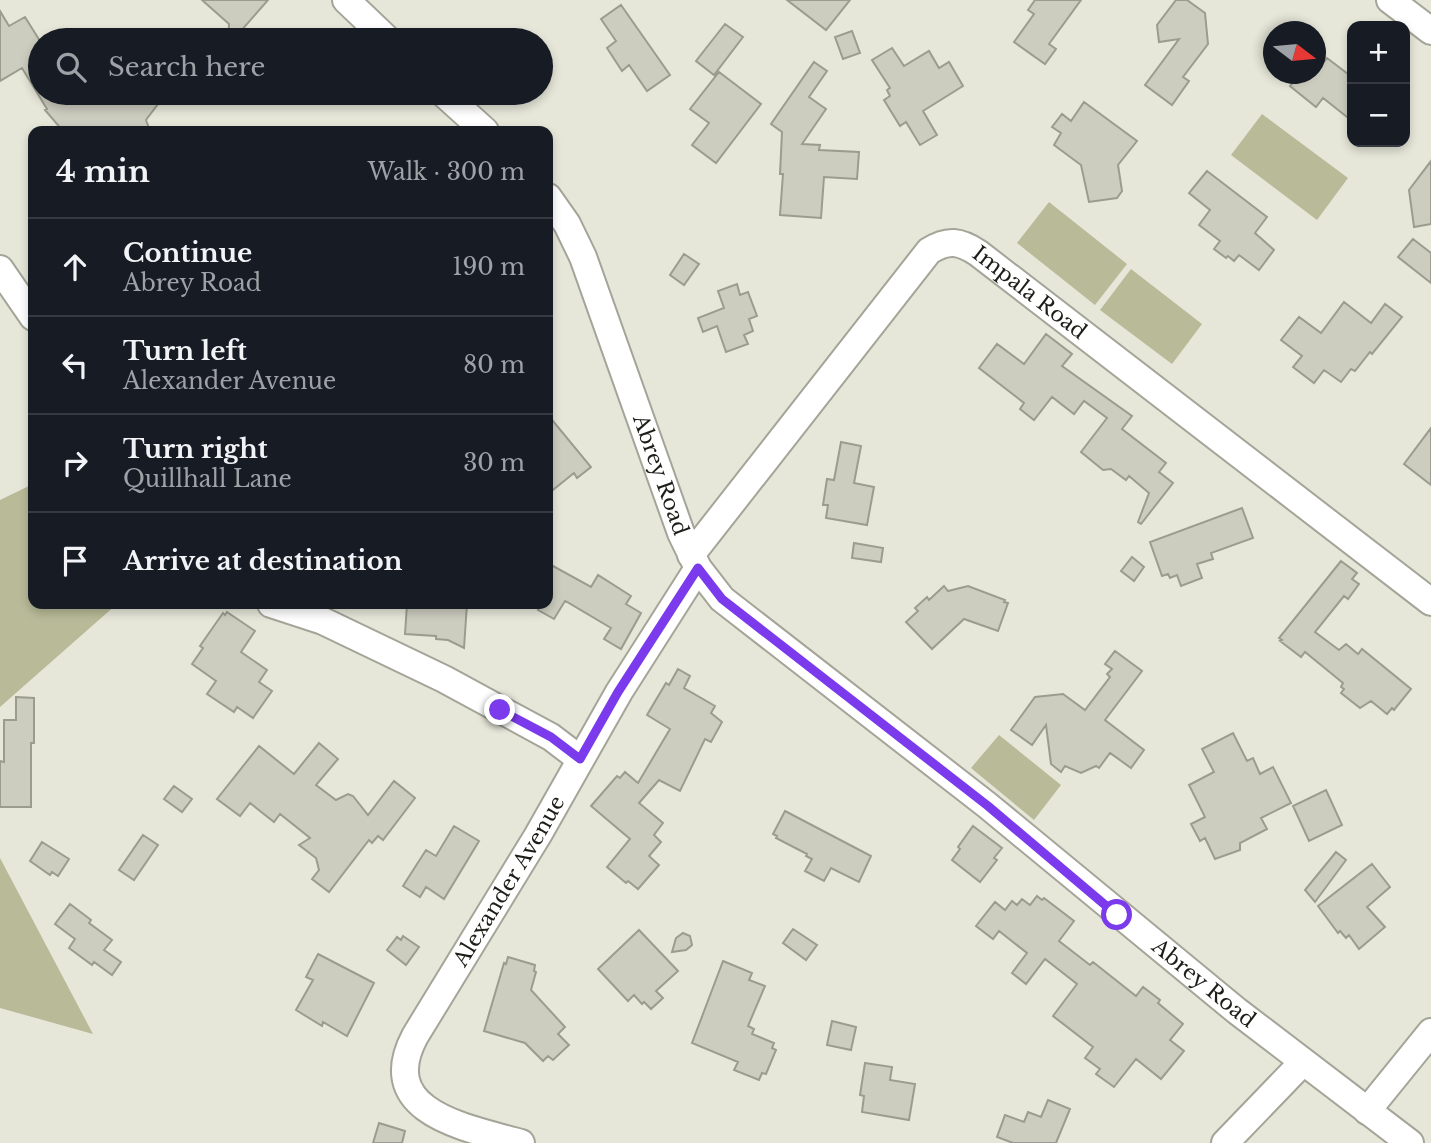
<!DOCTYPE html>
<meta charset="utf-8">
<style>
body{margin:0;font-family:"Libre Baskerville",serif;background:#20242c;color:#f1f3f6}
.controls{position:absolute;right:21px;top:21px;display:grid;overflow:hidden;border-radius:14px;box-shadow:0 4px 10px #0003}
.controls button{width:63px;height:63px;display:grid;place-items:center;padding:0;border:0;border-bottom:2px solid #363941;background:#171b24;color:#f1f3f6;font:35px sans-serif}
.compass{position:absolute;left:1263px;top:21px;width:63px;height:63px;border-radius:50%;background:#171b24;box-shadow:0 4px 10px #0003;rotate:106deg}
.stop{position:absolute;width:21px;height:21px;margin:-16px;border:5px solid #7c3aed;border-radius:50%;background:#fff}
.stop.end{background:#7c3aed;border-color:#fff;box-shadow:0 2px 7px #0008}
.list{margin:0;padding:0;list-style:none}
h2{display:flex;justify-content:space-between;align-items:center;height:91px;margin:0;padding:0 28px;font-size:30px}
h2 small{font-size:23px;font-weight:400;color:#9ea1a6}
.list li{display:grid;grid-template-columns:46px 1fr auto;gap:21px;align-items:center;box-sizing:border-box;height:98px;padding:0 28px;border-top:2px solid #363941}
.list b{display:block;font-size:26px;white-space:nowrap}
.list p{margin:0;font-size:23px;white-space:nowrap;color:#9ea1a6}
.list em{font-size:23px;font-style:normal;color:#9ea1a6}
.icon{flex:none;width:38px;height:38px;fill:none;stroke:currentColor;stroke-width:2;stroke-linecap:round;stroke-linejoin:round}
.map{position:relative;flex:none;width:1431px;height:1143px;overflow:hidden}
.search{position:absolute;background:#171b24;box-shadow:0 4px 10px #0003;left:28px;top:28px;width:525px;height:77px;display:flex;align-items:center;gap:18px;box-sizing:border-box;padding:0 24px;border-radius:38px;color:#9ea1a6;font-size:26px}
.panel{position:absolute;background:#171b24;box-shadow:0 4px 10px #0003;left:28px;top:126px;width:525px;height:483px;border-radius:14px}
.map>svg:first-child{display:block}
.green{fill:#b8ba98}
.building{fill:#cccdbf;stroke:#9b9c8f;stroke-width:2}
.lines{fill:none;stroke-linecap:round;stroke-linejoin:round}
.minor-casing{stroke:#a4a598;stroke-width:30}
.minor{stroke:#fff;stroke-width:26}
.route{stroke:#7c3aed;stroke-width:9}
.labels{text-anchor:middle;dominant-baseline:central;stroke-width:5;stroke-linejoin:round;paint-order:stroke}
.street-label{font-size:21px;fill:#1e1e19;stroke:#f3f4e6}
</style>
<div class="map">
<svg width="1431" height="1143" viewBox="0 0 1431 1143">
<rect width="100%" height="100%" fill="#e6e7d9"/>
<path class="green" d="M1262,114L1348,178L1317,220L1231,155Z
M1049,202L1127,264L1095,305L1017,243Z
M1131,269L1202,324L1172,364L1100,310Z
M33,484V604H117L0,707V500Z
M999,735L1061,785L1034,820L971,768Z
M0,858L93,1034L0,1008Z"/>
<path class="building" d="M202,0H268L233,40H228L229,24Z
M787,0H850L826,30Z
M1035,0H1081L1049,44L1056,49L1045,64L1014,42L1034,14L1028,10Z
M1176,0H1187L1205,13L1208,44L1183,77L1189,81L1172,105L1145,85L1179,39L1159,42L1157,25Z
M621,5L670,75L647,91L629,65L622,71L607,48L616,41L601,19Z
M0,11L9,26L25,17L40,41V93H100L108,102L119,93H148L158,104L146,120L150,131H63L45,110L47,109L22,68L0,81Z
M725,24L743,37L714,75L696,61Z
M852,31L860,53L843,59L835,37Z
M892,48L904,66L929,51L939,68L949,62L963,86L923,111L937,135L920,145L906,122L900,126L884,100L890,96L887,90L890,88L872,60Z
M1327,58L1352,77V121L1323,98L1316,107L1290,86L1300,74H1315Z
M814,62L827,71L809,97L826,109L802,144L820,145L819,150L859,152L857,179L824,177L821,218L780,215L783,174H780L782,132L771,124Z
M719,72L761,104L716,163L692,145L709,123L690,109Z
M1084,102L1137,141L1118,165L1122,191L1117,198L1089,202L1081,165L1054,145L1061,133L1052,127L1062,114L1071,121Z
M1431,161V224L1414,227L1409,190Z
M1207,171L1267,217L1255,233L1274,250L1259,270L1239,255L1234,261L1228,256L1226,258L1214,249L1220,241L1199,225L1210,210L1189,193Z
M1413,239L1431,253V283L1398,257Z
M684,254L699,264L684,285L670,275Z
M737,284L740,295L748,292L757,316L749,319L753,331L744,335L748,344L726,352L717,326L703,332L698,318L724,308L718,291Z
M1344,302L1371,323L1385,304L1402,317L1372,354L1370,352L1355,371L1351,369L1341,382L1324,370L1314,383L1293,367L1302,356L1281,340L1299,317L1321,333Z
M1046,334L1072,354L1062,366L1132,416L1122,429L1166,463L1159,472L1173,483L1141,524L1138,522L1149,493L1129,476L1126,480L1111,469L1103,470L1081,452L1107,418L1084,401L1074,414L1052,397L1034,420L1020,409L1024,403L979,368L997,344L1024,364Z
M548,415L591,467L577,478L574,473L548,494Z
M1431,428V485L1404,464Z
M841,442L861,446L854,483L874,487L867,525L826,518L828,505H823L827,479L834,480Z
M1242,508L1253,538L1211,553L1213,559L1197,564L1202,578L1181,586L1177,575L1170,578L1168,574L1162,576L1150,542Z
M854,543L883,548L881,562L852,558Z
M1132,557L1144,567L1134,581L1121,571Z
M1341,561L1357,573L1352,579L1359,584L1348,599L1344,596L1315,632L1339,650L1346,644L1358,654L1362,649L1411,689L1394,710L1392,708L1387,714L1371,701L1360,708L1341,693L1344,689L1341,687L1343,683L1305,652L1301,657L1280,641L1282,640L1279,638Z
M553,566L591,587L598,575L631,596L626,604L641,613L621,649L604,639L611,628L567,602L565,601L554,619L538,610L542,604H548V574Z
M944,586L948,591L968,586L1005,600L1004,602L1008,603L998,631L964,619L932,649L906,622L918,611L915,608L927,597L929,600Z
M407,604H467L464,648L448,640L436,639V636L405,634Z
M227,612L255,631L241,652L267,670L259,682L272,691L253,718L237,707L234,712L207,694L216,681L192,664L203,648L200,646L223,613L225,615Z
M1115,651L1142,671L1105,720L1144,750L1131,768L1110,753L1099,768L1096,766L1081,773L1065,766L1061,772L1051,764L1046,725L1032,745L1011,730L1035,697L1063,694L1085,710L1110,677L1107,674L1112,669L1105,664Z
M678,669L690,676L684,688L715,706L711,713L722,722L711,742L705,739L680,791L659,780L639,803L663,823L654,835L661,842L649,856L659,865L638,889L628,881L626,883L607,867L630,839L591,806L617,776L620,778L625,772L638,783L670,729L647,715L666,683L669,685Z
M16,697L34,698V743H31V807H0V761L4,762V720H16Z
M1233,733L1247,761L1253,758L1260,774L1273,767L1291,803L1261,818L1267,829L1240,843V850L1215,859L1205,838L1200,841L1191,824L1205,817L1189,785L1214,772L1202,749Z
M319,743L338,759L316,785L336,800L348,794L353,796L368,815L394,781L415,798L383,840L378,836L372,843L369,840L329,892L312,879L319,870L316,858L299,845L310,838L280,814L274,822L250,803L240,816L217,799L259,746L294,774Z
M174,786L192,799L182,812L164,799Z
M1326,790L1342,825L1309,841L1293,806Z
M785,811L871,856L859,882L831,868L824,881L805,871L812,859L806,856L807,854L776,838L777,836L773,834Z
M454,826L479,841L444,899L426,887L420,897L403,886L426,850L436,856Z
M973,826L1002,848L994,858L997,860L980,882L952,860L960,849L958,847Z
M143,835L158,845L134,880L119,870Z
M42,842L69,859L58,876L52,872L50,875L30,861Z
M1336,852L1346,860L1315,902L1305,890Z
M1372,864L1390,887L1367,907L1385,927L1359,949L1349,935L1346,938L1340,931L1338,933L1318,906Z
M1037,896L1042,900L1044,898L1074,921L1059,941L1090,965L1093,962L1136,996L1143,987L1160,1000L1158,1003L1183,1024L1170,1040L1184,1051L1161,1079L1136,1059L1114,1087L1096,1074L1100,1069L1085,1058L1093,1047L1053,1016L1077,984L1045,959L1026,984L1012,973L1027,953L999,931L993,939L976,926L995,902L1005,910L1012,901L1017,905L1022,899L1030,905Z
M70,904L91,920L89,923L112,940L104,950L121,962L112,975L94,962L92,965L69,948L75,939L55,924Z
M793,929L817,945L806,960L783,943Z
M639,930L678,971L656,991L663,998L651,1009L644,1002L642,1004L634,995L628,1001L598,969Z
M683,933L690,936L692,945L686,950L672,952L676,938Z
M403,936L419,947L406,965L387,950L397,937L401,940Z
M318,954L374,983L347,1036L323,1022L322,1026L296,1010L313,980L306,977Z
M508,957L535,965L534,971L536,972L531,990L565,1027L558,1034L569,1045L553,1060L548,1056L543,1061L525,1043L484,1031L504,963L506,964Z
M723,961L752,973L749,980L765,986L748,1026L754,1029L752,1034L774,1043L772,1048L776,1050L766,1074L762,1073L759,1080L734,1070L738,1062L692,1043Z
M832,1021L856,1027L851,1050L827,1045Z
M865,1063L892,1067L890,1080L915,1084L909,1120L862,1112L864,1096L860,1095Z
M1048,1100L1070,1109L1056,1143H1013L997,1137L1005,1115L1024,1122L1028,1112L1041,1117Z
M379,1123L405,1131L402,1143H373Z"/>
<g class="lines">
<defs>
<g id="minor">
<path d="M346,0L388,40"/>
<path d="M1390,0L1431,31"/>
<path d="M443,93L485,131"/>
<path id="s1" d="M548,197L567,224L583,257L681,533L698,568L722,599L987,805L1237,1011L1410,1143"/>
<path d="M0,269L33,317"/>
<path id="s2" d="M691,555L929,251C948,239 960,241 978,253L1431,602"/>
<path d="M271,604L323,621L444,679L551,737L580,759"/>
<path d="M1367,1111L1431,1032"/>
<path id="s3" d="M521,1143C468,1128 374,1113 415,1036L538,835L619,692L698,568"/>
<path d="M1225,1143L1303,1062"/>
</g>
</defs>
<use href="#minor" class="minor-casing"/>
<use href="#minor" class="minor"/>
</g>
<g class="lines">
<path class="route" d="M500,710L551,737L580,759L618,692L698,568L722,599L988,806L1117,915"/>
</g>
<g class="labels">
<g class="street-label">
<text stroke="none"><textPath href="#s2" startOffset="504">Impala Road</textPath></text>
<text stroke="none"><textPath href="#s1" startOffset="301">Abrey Road</textPath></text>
<text stroke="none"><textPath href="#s3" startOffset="364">Alexander Avenue</textPath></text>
<text stroke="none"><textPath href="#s1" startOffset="1057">Abrey Road</textPath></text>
</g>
</g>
</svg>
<div class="controls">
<button>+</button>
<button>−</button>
</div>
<svg class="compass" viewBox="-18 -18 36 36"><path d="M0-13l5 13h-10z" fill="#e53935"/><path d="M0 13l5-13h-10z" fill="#9ea1a6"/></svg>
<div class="stop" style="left:1117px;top:915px"></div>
<div class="stop end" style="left:500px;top:710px"></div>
<div class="search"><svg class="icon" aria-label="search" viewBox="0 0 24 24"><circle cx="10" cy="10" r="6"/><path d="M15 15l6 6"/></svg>Search here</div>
<section class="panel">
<h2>4 min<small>Walk · 300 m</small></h2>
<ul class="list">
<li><svg class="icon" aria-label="ahead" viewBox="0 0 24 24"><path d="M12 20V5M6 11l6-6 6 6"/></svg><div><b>Continue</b><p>Abrey Road</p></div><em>190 m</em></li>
<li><svg class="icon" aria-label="left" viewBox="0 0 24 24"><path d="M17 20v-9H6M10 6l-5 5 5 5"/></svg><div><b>Turn left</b><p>Alexander Avenue</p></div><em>80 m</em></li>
<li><svg class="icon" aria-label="right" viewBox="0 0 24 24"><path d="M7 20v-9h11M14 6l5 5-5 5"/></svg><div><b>Turn right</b><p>Quillhall Lane</p></div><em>30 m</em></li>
<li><svg class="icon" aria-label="arrive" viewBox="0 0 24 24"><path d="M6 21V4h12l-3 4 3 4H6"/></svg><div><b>Arrive at destination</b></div></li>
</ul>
</section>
</div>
